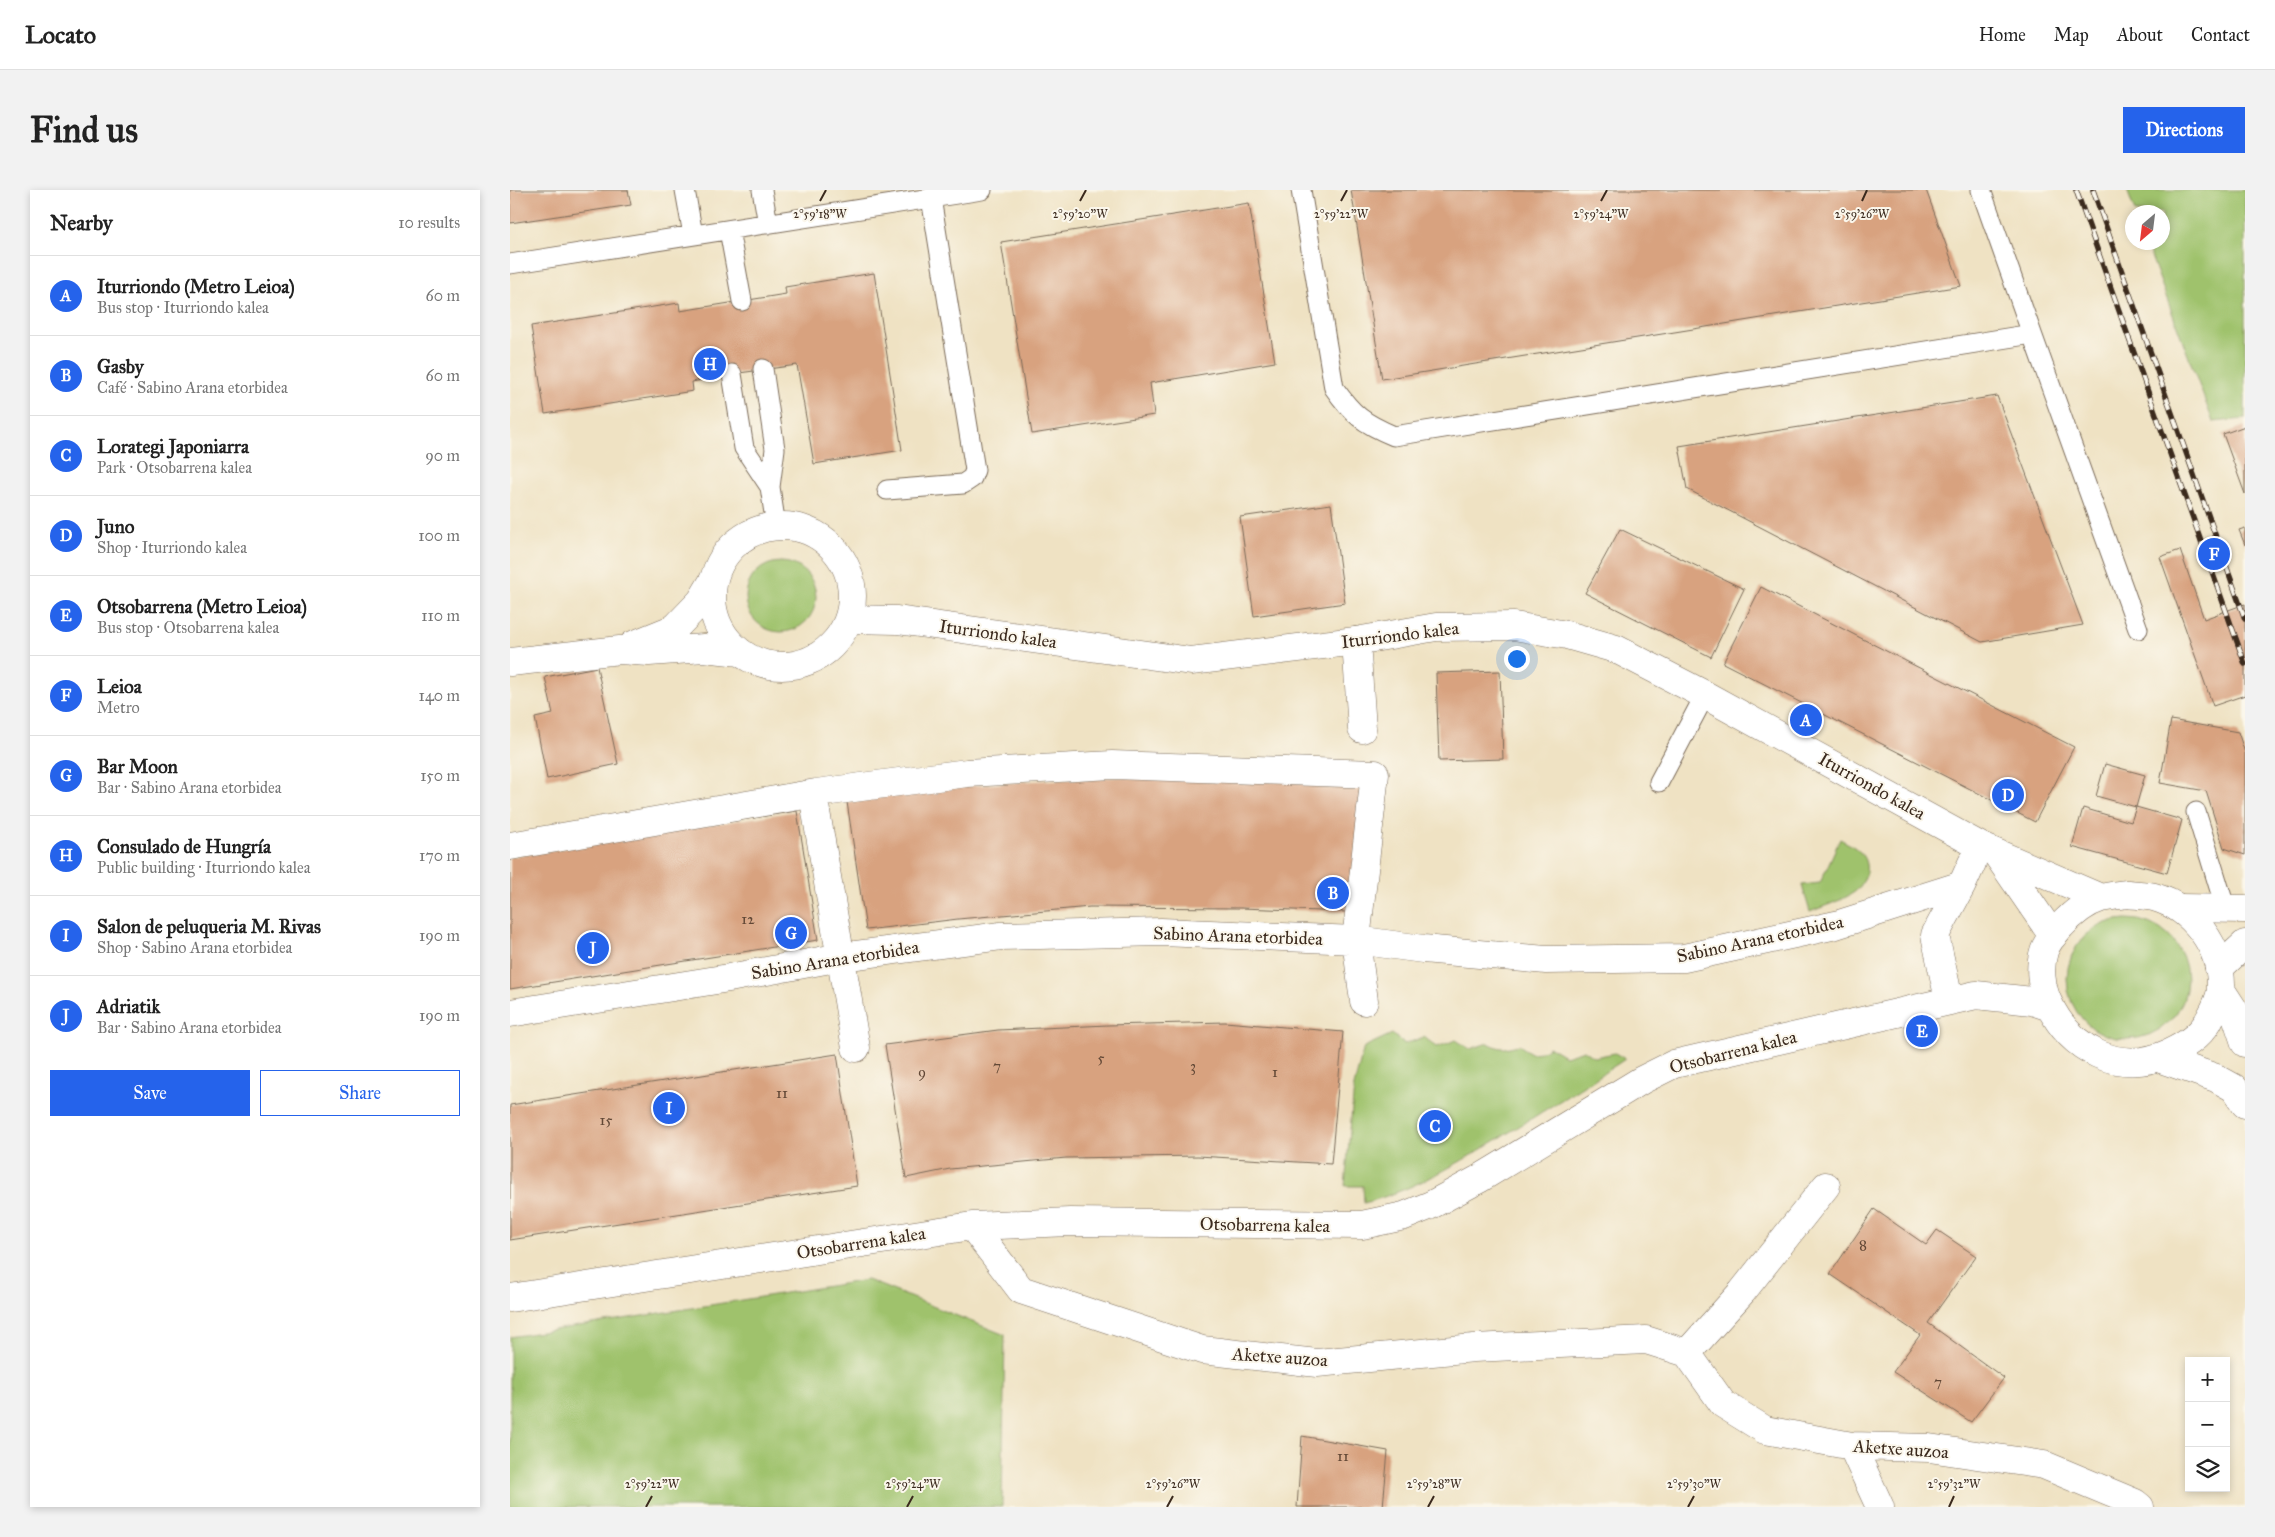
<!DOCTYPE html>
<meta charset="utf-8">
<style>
body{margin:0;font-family:"IM FELL Great Primer",serif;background:#f2f2f2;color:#222}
.controls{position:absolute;right:15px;bottom:15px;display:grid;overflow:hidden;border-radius:0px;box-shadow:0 2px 8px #0003}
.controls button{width:45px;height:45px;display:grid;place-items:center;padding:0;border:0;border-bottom:1px solid #e0e0e0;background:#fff;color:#222;font:25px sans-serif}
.compass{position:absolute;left:1615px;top:15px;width:45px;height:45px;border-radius:50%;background:#fff;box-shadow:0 2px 8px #0003;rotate:208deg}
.you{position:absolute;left:1006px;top:468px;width:18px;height:18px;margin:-12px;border:4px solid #fff;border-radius:50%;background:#1a73e8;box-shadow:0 0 0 8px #1a73e833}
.badge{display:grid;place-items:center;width:32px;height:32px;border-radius:50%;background:#2563eb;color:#fff;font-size:16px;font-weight:700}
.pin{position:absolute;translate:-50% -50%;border:2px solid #fff;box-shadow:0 1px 5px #0006}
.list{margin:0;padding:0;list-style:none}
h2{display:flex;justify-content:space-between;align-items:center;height:65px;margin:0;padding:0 20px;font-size:21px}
h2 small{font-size:16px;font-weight:400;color:#767676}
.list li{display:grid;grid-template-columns:32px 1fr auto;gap:15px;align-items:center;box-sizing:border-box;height:80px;padding:0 20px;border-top:1px solid #e0e0e0}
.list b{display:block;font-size:19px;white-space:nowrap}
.list p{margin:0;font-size:16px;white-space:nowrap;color:#767676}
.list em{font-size:16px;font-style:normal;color:#767676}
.actions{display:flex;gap:10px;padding:15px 20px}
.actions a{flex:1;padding:11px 0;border:1px solid #2563eb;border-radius:0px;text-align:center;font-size:18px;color:#2563eb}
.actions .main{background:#2563eb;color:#fff}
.icon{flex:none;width:28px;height:28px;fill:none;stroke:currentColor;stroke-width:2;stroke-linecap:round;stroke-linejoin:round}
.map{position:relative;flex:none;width:1735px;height:1317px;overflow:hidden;border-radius:0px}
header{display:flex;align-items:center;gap:30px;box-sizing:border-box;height:70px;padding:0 25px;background:#fff;border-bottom:1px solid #e0e0e0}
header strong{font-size:24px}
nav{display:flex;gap:28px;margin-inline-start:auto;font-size:18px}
.intro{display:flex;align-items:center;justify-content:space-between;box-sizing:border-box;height:120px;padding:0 30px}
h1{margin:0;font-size:35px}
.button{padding:12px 22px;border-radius:0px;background:#2563eb;color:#fff;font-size:18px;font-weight:700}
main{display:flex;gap:30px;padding:0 30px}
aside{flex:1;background:#fff;border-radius:0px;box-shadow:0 2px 8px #0003}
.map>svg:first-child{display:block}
.green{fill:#9fc26c;stroke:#6d7645}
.building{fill:#d8a27f}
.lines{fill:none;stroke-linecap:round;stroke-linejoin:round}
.service-casing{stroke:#7a6a58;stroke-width:21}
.pedestrian-casing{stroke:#7a6a58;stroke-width:29}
.minor-casing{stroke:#7a6a58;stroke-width:29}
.tertiary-casing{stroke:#7a6a58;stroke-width:29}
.service{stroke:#fff;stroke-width:19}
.pedestrian{stroke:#fff;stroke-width:28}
.minor{stroke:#fff;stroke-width:28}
.tertiary{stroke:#fff;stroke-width:28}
.rail-casing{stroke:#3b2a1e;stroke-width:5.5}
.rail{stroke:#fbf7ec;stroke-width:4;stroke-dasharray:11;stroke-linecap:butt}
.ticks{fill:none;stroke:#3b2a1e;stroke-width:2}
.labels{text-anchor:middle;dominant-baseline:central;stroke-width:4;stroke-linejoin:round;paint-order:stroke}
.number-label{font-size:15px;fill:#624836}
.street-label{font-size:18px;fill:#3b2a1e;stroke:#fbf7ec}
.ticks-label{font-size:12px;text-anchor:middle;fill:#3b2a1e;stroke:#fbf7ec;stroke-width:4;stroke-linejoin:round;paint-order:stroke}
</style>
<header>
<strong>Locato</strong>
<nav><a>Home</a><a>Map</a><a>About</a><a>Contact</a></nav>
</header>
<div class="intro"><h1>Find us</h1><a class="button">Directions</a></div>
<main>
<aside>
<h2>Nearby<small>10 results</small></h2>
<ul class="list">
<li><span class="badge">A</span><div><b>Iturriondo (Metro Leioa)</b><p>Bus stop · Iturriondo kalea</p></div><em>60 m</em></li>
<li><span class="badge">B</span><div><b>Gasby</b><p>Café · Sabino Arana etorbidea</p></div><em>60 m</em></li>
<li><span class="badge">C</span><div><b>Lorategi Japoniarra</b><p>Park · Otsobarrena kalea</p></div><em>90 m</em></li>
<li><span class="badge">D</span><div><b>Juno</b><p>Shop · Iturriondo kalea</p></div><em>100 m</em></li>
<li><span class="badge">E</span><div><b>Otsobarrena (Metro Leioa)</b><p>Bus stop · Otsobarrena kalea</p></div><em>110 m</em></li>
<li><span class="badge">F</span><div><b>Leioa</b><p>Metro</p></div><em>140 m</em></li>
<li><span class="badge">G</span><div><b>Bar Moon</b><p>Bar · Sabino Arana etorbidea</p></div><em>150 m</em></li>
<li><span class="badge">H</span><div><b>Consulado de Hungría</b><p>Public building · Iturriondo kalea</p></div><em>170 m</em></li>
<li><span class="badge">I</span><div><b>Salon de peluqueria M. Rivas</b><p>Shop · Sabino Arana etorbidea</p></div><em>190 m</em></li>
<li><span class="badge">J</span><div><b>Adriatik</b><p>Bar · Sabino Arana etorbidea</p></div><em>190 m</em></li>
</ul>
<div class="actions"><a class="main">Save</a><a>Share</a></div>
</aside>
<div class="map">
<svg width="1735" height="1317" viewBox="0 0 1735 1317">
<rect width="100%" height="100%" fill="#fbf7ec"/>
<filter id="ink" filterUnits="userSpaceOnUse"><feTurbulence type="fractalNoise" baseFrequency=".02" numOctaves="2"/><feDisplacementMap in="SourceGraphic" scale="10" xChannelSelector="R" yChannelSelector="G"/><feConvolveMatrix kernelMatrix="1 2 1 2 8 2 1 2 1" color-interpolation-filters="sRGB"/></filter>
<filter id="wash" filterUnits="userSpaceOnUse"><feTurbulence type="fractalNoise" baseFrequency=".0096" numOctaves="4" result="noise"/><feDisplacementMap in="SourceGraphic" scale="20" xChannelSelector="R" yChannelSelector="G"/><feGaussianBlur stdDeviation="1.12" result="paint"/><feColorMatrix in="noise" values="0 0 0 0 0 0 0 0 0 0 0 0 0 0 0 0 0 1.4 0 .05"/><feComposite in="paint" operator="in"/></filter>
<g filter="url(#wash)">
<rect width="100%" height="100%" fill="#efe2c3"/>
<path class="green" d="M1617,0H1735V229L1703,232L1636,53L1652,52V22H1625Z
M236 407a35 35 0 1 1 70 0a35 35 0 1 1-70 0Z
M1330,649C1337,653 1348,658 1352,665C1361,677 1355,695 1343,703C1331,711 1314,716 1300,722L1292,695L1310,693Z
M1557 789a60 60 0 1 1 120 0a60 60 0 1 1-120 0Z
M882,844L895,854L914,847L927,857L946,850L960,859L978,853C995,861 992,858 1009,855L1021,863L1031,862L1040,857L1055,866L1074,860L1084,867L1105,863L1115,869C1080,893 1044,914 1008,937C958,967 911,998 854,1013L853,996H835L844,896L854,857Z
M357,1090L495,1145L492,1317H0V1147Z"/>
<g id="blocks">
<path class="building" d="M0,0H118L121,15L0,33Z
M841,0H1416L1451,96L872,189Z
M739,13L765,172L640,193L644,225L522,244L491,52Z
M364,83L392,260L304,274L287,175L222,184L182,192L183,201L35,224L21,136L169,113L170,121L276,104L275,97Z
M1487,206L1573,435L1472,452L1177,299L1169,256Z
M1735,236V304L1713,244Z
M821,314L835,413L744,426L730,327Z
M1735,338V355L1729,340Z
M1110,339L1234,399L1201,467L1075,403Z
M1670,360L1694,429L1735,414V505L1703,516L1650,367Z
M1251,397L1564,557L1525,632L1213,473Z
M87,477L108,574L37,589L25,528L43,524L35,487Z
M990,481L993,569L929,571L926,483Z
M1661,530L1728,542L1735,563V665L1714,658L1696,601L1650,593Z
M1595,574L1635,585L1626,617L1586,606Z
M635,586L856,595L837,722L731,718L580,717L448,729L356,740L337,612L411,600L523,591Z
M1626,617L1672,630L1657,683L1562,657L1573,618L1621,632Z
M287,621L308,750L0,799V667Z
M715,832L833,842L821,974L688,966L556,968L440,979L396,988L375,855L488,840L598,835Z
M327,864L347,996L0,1050V915Z
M1364,1019L1416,1055L1427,1040L1466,1066L1418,1133L1494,1188L1461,1232L1383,1182L1410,1145L1320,1084Z
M792,1246L878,1261L873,1317H787Z"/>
</g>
</g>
<g filter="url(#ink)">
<use href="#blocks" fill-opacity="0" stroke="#7a6a58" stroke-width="1"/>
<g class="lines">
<defs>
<path id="service" d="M175,0L183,45
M252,0L258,34
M791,0L824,198C843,225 853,233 884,246L1522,144L1471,0
M219,40L232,111
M0,74L472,0
M1522,144L1628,439
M253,179L265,259L260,297L266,336
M222,184L234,258L260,297
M377,300L453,294L462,288L465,280L421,8
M1149,592L1195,505
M1686,622L1715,717"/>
<path id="pedestrian" d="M846,451L852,539
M303,604L346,858
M0,656L306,603L457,583L602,575L865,584L846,750L854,811
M1436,796L1425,745L1452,695
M0,823L219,788L331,767L491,746L651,742L846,750L913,759L1036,770L1174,768L1326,735L1452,695L1462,673"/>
<path id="minor" d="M202 406a70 70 0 1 1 140 0a70 70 0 1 1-140 0Z
M339,429L387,430L681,471L846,451L926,437L1004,436L1057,445L1106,459L1195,505L1470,656L1591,708
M123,455L165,438L191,411L203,391
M0,472L110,460L139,462L194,458L230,462
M1486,663L1543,746
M1617,704C1626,705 1635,705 1644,707C1683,718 1712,757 1711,798C1711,806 1705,819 1701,826C1693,844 1677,855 1659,863C1609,886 1560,860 1538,812C1531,797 1529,777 1534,761C1537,751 1545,743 1551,736C1562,724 1575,713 1591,708C1599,706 1609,705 1617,704Z
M1711,800L1724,820L1735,853
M1648,868L1706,888L1724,898L1735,914
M462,1036L511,1100L692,1160L807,1173L964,1158L1136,1150L1177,1163L1213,1214L1255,1240L1342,1256L1419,1258L1534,1275L1625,1313L1630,1317
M0,1108L462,1036L560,1032L852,1035L894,1026L921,1015L969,989L1132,890L1164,874L1466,805L1522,811L1540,817
M1177,1163L1232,1102L1316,996
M1342,1256L1370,1317"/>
<path id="tertiary" d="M1669,718L1735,719
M1709,778L1735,754"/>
</defs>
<use href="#service" class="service-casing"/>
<use href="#pedestrian" class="pedestrian-casing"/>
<use href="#minor" class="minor-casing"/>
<use href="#tertiary" class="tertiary-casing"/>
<use href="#service" class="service"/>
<use href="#pedestrian" class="pedestrian"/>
<use href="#minor" class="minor"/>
<use href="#tertiary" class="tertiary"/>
<defs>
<path id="rail" d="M1566,0L1735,474
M1583,0L1735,429"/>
</defs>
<use href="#rail" class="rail-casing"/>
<use href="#rail" class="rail"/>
</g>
</g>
<path class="ticks" d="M310,11L316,0M570,11L576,0M831,11L837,0M1091,11L1097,0M1352,11L1357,0M136,1317L142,1306M397,1317L403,1306M657,1317L663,1306M918,1317L924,1306M1178,1317L1184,1306M1439,1317L1444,1306"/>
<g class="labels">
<g class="number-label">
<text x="238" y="729">12</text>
<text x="591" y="868">5</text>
<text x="487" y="876">7</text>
<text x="683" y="876">3</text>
<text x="412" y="882">9</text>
<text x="765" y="882">1</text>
<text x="272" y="903">11</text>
<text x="96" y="930">15</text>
<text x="1353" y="1055">8</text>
<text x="1428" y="1192">7</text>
<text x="833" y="1266">11</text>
</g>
<g class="street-label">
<text transform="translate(488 444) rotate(8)">Iturriondo kalea</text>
<text transform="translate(890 445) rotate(-7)">Iturriondo kalea</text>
<text transform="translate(1362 596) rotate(29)">Iturriondo kalea</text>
<text transform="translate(728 746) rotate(2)">Sabino Arana etorbidea</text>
<text transform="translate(1250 749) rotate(-12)">Sabino Arana etorbidea</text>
<text transform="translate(325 770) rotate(-9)">Sabino Arana etorbidea</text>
<text transform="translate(1223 862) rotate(-14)">Otsobarrena kalea</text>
<text transform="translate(755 1035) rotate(1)">Otsobarrena kalea</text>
<text transform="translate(351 1053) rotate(-9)">Otsobarrena kalea</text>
<text transform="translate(770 1167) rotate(4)">Aketxe auzoa</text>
<text transform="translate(1391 1259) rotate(4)">Aketxe auzoa</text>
</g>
</g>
<g class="ticks-label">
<text x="310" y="28">2°59'18"W</text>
<text x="570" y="28">2°59'20"W</text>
<text x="831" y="28">2°59'22"W</text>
<text x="1091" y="28">2°59'24"W</text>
<text x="1352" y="28">2°59'26"W</text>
<text x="142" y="1298">2°59'22"W</text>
<text x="403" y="1298">2°59'24"W</text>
<text x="663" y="1298">2°59'26"W</text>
<text x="924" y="1298">2°59'28"W</text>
<text x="1184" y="1298">2°59'30"W</text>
<text x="1444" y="1298">2°59'32"W</text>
</g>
</svg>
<div class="controls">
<button>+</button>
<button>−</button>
<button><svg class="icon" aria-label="layers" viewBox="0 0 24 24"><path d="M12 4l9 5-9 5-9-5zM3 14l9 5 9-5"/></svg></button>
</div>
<svg class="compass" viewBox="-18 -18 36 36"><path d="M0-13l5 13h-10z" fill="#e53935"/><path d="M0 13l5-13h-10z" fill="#767676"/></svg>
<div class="you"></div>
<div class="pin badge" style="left:1296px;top:530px">A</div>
<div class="pin badge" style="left:823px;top:703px">B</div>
<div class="pin badge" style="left:925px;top:936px">C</div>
<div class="pin badge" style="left:1498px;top:605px">D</div>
<div class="pin badge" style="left:1412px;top:841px">E</div>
<div class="pin badge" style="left:1704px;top:364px">F</div>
<div class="pin badge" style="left:281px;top:743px">G</div>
<div class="pin badge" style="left:200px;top:174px">H</div>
<div class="pin badge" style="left:159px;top:918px">I</div>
<div class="pin badge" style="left:83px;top:758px">J</div>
</div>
</main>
